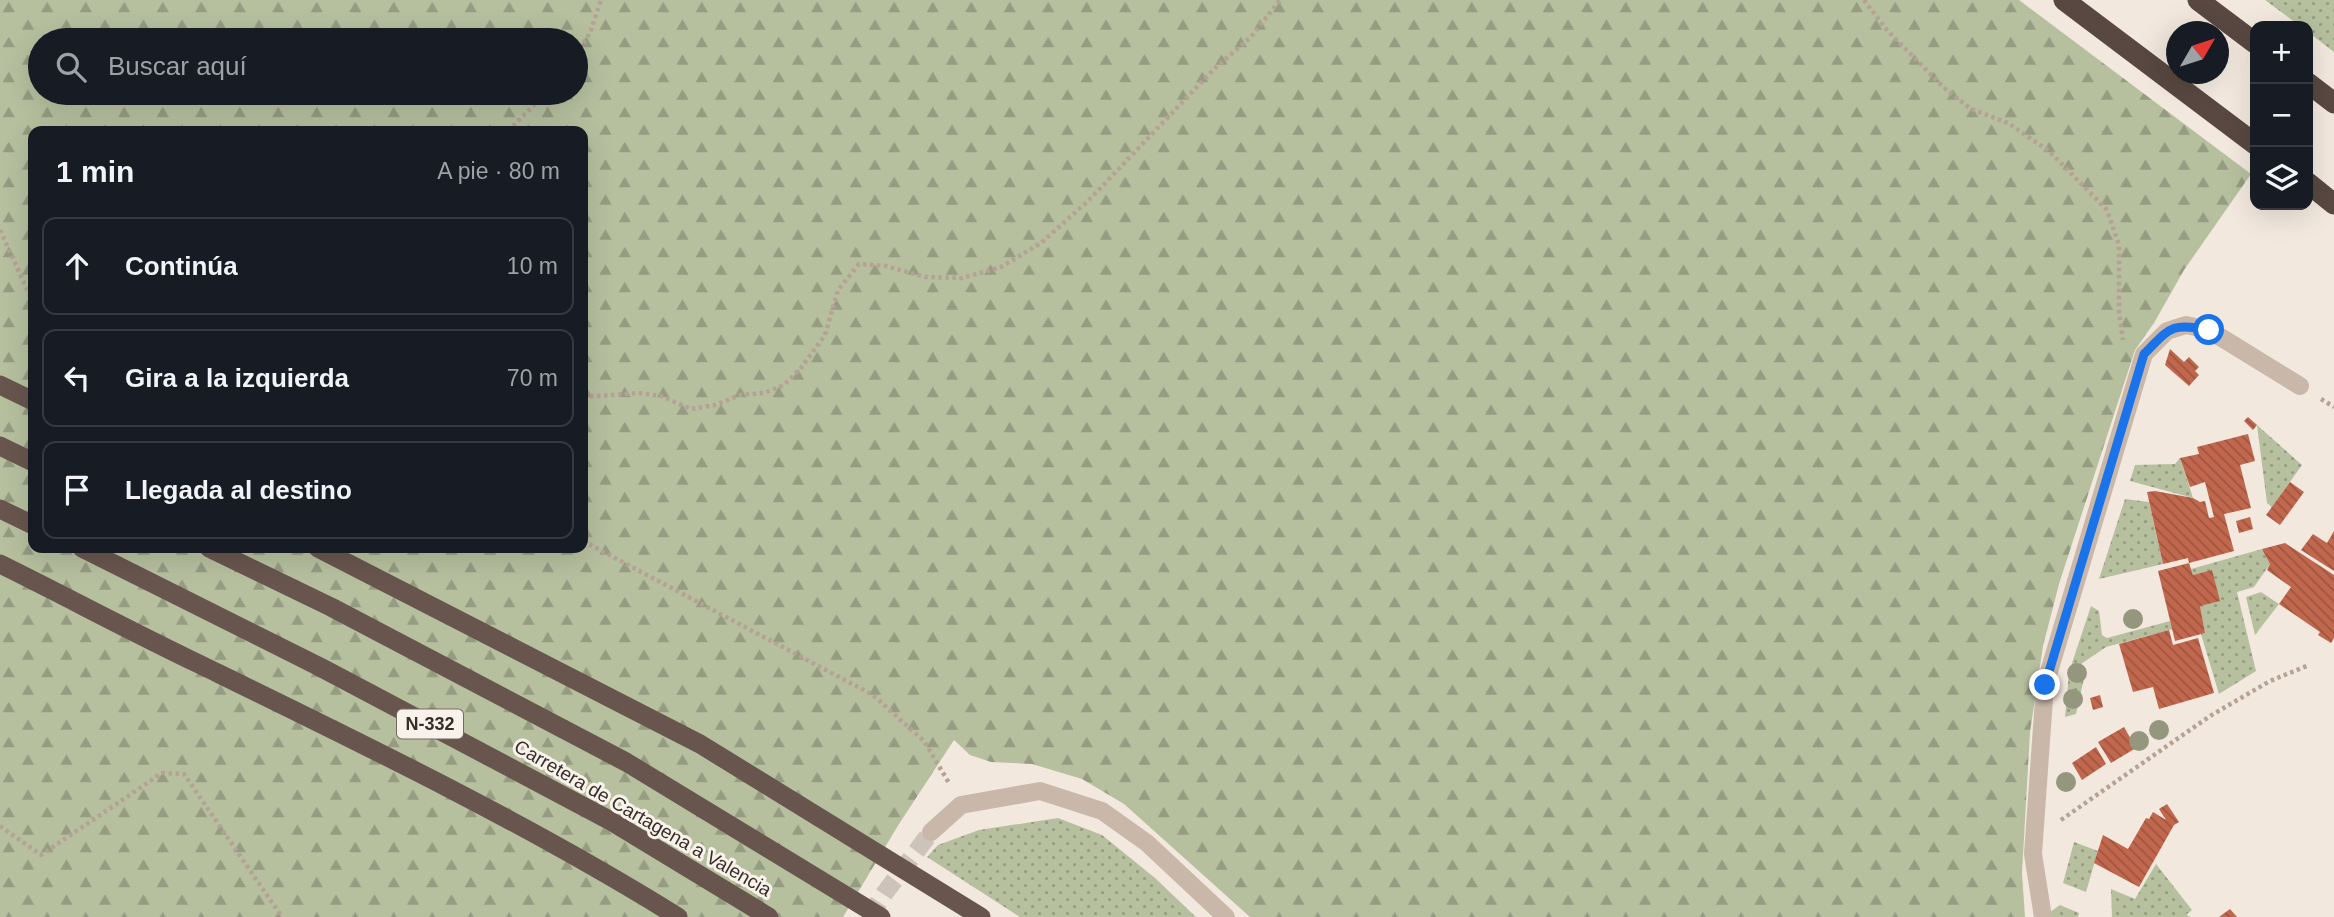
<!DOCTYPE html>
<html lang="es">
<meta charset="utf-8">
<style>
body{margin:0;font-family:Arial,sans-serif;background:#20242c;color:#f1f3f6}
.controls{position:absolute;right:21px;top:21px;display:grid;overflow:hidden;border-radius:14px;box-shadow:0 7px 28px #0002}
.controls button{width:63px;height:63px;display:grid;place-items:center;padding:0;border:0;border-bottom:2px solid #363941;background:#171b24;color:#f1f3f6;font:35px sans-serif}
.compass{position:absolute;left:2166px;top:21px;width:63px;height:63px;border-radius:50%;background:#171b24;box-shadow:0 7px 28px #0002;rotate:51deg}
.stop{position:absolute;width:21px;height:21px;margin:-16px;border:5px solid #1a73e8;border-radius:50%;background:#fff}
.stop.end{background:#1a73e8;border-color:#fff;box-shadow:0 2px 7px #0008}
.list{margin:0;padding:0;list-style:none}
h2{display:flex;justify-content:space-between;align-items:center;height:91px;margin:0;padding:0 28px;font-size:30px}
h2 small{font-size:23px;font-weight:400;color:#9ea1a6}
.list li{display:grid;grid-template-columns:46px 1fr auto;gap:21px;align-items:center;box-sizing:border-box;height:98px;margin:0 14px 14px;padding:0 14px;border:2px solid #363941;border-radius:14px}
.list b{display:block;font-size:26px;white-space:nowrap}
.list em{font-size:23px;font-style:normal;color:#9ea1a6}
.icon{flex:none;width:38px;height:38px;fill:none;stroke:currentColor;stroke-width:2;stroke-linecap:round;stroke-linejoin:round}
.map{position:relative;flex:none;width:2334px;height:917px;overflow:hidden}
.search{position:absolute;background:#171b24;box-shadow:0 7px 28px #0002;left:28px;top:28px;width:560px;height:77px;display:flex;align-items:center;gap:18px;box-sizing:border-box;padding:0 24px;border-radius:38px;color:#9ea1a6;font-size:26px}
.panel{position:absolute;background:#171b24;box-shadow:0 7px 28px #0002;left:28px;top:126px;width:560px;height:427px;border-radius:14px}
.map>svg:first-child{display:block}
.green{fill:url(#green-dots)}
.forest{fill:url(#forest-firs);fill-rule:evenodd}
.building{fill:url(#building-back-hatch)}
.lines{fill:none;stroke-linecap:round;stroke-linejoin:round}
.minor-tunnel{stroke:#cdc3ba;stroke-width:18;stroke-dasharray:18 9;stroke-linecap:butt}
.path{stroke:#b5a295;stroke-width:4.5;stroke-dasharray:3.5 3.5;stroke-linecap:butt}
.service{stroke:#c9b8aa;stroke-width:18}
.minor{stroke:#c9b8aa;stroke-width:18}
.trunk{stroke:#68564e;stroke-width:19}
.motorway{stroke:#584841;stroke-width:21}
.tree{fill:#94977d}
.route{stroke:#1a73e8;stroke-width:9}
.labels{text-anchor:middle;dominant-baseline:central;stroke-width:6;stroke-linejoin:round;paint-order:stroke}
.shield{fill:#f9f2eb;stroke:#716964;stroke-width:2}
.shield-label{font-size:18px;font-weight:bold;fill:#372e2a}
.street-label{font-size:19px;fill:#372e2a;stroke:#f9f2eb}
</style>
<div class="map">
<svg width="2334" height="917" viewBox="0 0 2334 917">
<defs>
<pattern id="green-dots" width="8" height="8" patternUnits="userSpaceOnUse" patternTransform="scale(1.75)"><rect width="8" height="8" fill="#b6c09f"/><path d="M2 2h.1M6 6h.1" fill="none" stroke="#959c82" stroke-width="1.8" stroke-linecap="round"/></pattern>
<pattern id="forest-firs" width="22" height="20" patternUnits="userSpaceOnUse" patternTransform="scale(1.75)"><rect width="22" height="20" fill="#b6c09f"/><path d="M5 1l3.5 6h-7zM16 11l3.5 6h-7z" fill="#959c82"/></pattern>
<pattern id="building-back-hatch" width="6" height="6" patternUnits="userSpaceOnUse" patternTransform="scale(1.75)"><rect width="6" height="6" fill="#c1674d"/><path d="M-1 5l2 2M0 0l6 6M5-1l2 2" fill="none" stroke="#9e5540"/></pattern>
</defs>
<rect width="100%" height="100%" fill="#f2e8de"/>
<path class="green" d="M2265,0H2334V52L2308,32V26H2300Z
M2257,425L2302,465L2272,507L2267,503Z
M2180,458L2193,498L2130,481L2135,465L2175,464Z
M2125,499L2149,502L2163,564L2099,579Z
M2262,549L2270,564L2254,587L2237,592L2256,671L2219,694L2201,634L2205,633L2200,606L2212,571L2193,575L2191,569Z
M2261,592L2279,604L2255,635L2246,597Z
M2091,606L2099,611L2102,635L2107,638L2170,621L2173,629L2106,647L2081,664L2085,674L2076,714L2065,717L2069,672Z
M1058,818L1102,835L1155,878L1196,917H1020L927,857L938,845L979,830Z
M2074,842L2098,851L2086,892L2063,883Z
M2156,864L2192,910L2186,915L2191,917H2112L2111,889L2135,899Z
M2060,905L2079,913L2078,917H2051L2050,912Z"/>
<path class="forest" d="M0,0H2019L2251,174L2184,270L2154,323L2135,350L2059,584L2043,646L2030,732L2022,873L2025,917H1250L1124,804L1082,779L1032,764L991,762L970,755L954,740L899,824L843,917H0ZM40,40H576V93H40ZM33,131H583V548H33Z"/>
<path class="building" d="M2170,349L2184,362L2189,357L2199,367L2195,371L2199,375L2189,386L2165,365Z
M2248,417L2257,425L2253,430L2244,421Z
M2248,434L2255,461L2240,465L2251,508L2224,514L2234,551L2189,563L2188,558L2163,564L2147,492L2155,491L2193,498L2200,502L2205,501L2209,518L2214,517L2205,482L2190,487L2180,458L2199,454L2197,447Z
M2290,482L2304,492L2280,525L2266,515Z
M2250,517L2253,529L2239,533L2236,521Z
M2334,531V571L2301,550L2313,534L2327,543Z
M2285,543L2334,575V638L2331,643L2318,635L2320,632L2279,604L2291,587L2267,570L2270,564L2262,549Z
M2189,563L2193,575L2212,570L2220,601L2200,606L2205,633L2175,641L2158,571Z
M2169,630L2173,645L2198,638L2214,693L2159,709L2153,687L2133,692L2119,644Z
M2100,695L2103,707L2093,710L2090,698Z
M2124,727L2136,748L2111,763L2098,742Z
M2096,747L2106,764L2082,780L2072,763Z
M2167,804L2179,822L2174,825L2139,887L2094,863L2103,835L2128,849L2146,818L2149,819L2153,812L2166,820L2159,809Z
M2230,909L2237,917H2219Z"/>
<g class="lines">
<path class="minor-tunnel" d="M869,917L884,894L931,832"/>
<path class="path" d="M1864,0L1886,29L1943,87L1971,109L2008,123L2049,151L2107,210L2119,245V312L2123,340
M576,55L590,33L601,0
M508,131L546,93
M0,230L30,296L33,297
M583,397L639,393L661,396L691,409L715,405L740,395L764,393L784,385L801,368L825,335L838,290L859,264L886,266L925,277L962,278L1001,267L1041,243L1088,201L1213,70L1251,37L1280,0
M2321,399L2334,407
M583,541L873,695L924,741L949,783
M2061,820L2210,716L2270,681L2309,665
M0,826L41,855L162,773L184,774L282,917"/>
<path class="service" d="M2043,917L2033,854L2045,685L2144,354L2167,331L2186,325L2209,330L2300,386"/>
<path class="minor" d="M931,832L961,805L1040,791L1102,811L1147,843L1226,917"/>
<path class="trunk" d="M0,385L33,401
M0,446L33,462
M0,509L33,525
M82,548L320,667L609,820L769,917
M209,548L331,607L626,762L881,917
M318,548L700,744L981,917
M0,564C67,597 132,632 199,664C361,743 525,822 678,917"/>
<path class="motorway" d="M2064,0L2255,144
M2198,0L2255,43
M2308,83L2334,103
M2308,183L2334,204"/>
</g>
<g class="tree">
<circle cx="2133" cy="619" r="10"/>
<circle cx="2077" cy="673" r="10"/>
<circle cx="2073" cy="699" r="10"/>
<circle cx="2159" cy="730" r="10"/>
<circle cx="2139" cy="741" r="10"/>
<circle cx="2066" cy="782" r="10"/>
</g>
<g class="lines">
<path class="route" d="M2045,685L2144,354C2170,328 2171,322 2209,330"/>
</g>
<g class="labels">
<rect class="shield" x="397" y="709.5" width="66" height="29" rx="5"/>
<g class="shield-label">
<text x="430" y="724">N-332</text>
</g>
<g class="street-label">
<text transform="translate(643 818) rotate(30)">Carretera de Cartagena a Valencia</text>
</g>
</g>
</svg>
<div class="controls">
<button>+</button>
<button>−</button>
<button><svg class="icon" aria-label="layers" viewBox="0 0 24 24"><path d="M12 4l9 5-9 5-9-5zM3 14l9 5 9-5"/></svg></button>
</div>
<svg class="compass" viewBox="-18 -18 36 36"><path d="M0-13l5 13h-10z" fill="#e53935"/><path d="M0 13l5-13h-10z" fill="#9ea1a6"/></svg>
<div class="stop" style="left:2209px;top:330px"></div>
<div class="stop end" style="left:2045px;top:685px"></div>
<div class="search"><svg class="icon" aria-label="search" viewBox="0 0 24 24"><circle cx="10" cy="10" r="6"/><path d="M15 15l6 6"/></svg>Buscar aquí</div>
<section class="panel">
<h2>1 min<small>A pie · 80 m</small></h2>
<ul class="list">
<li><svg class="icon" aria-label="ahead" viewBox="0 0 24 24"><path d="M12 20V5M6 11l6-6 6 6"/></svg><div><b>Continúa</b></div><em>10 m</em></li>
<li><svg class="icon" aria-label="left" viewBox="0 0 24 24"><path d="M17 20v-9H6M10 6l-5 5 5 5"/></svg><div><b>Gira a la izquierda</b></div><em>70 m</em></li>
<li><svg class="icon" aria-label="arrive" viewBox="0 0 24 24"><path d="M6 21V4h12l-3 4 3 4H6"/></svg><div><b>Llegada al destino</b></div></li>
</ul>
</section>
</div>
